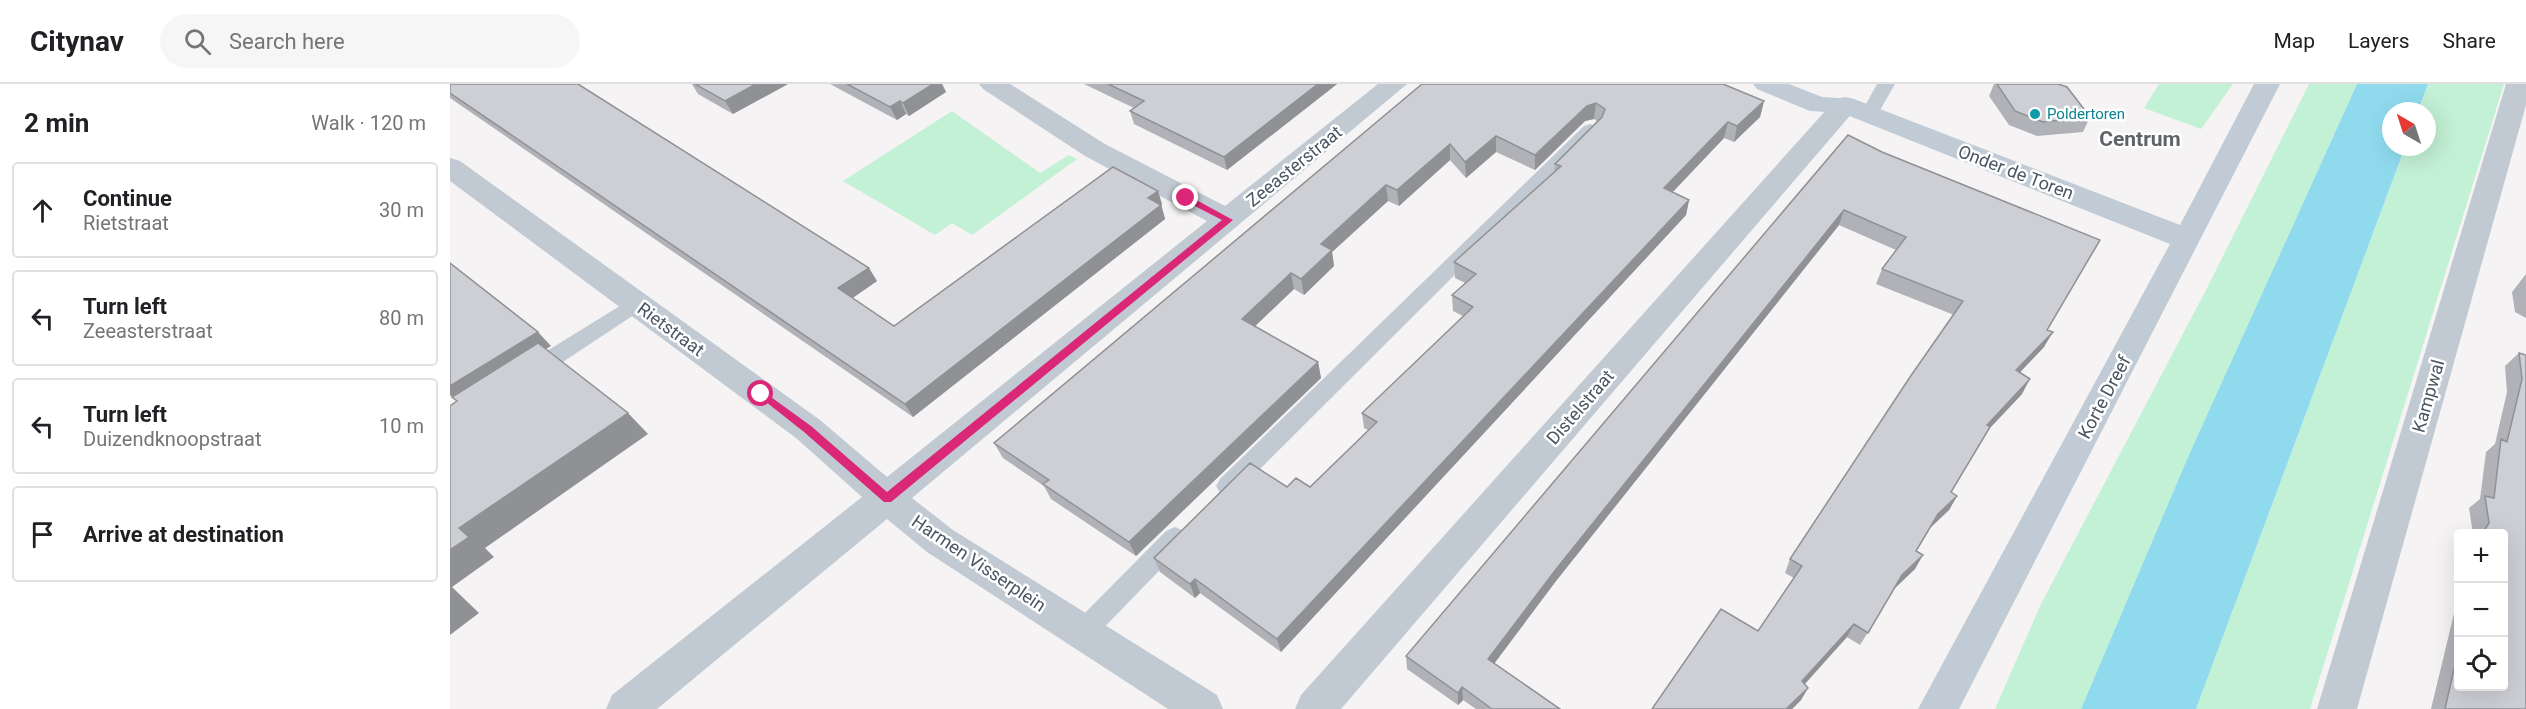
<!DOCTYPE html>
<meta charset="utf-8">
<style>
body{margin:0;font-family:Roboto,sans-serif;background:#f6f6f6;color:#202124}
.controls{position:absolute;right:18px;bottom:18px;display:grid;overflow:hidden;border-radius:6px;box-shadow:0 6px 24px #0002}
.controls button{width:54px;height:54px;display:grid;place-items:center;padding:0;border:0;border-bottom:2px solid #e0e0e0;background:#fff;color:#202124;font:30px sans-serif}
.compass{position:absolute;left:1932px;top:18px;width:54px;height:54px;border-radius:50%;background:#fff;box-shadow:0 6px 24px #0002;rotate:321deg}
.stop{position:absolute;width:18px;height:18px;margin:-14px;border:4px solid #db2777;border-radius:50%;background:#fff}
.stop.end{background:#db2777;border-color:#fff;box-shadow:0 2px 6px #0008}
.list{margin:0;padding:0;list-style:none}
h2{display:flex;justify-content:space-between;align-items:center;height:78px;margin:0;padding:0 24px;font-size:26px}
h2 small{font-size:20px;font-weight:400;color:#757577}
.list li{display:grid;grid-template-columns:39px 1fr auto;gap:18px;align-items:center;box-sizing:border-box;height:96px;margin:0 12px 12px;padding:0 12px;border:2px solid #e0e0e0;border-radius:6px}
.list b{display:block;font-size:22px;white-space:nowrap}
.list p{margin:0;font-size:20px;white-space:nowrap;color:#757577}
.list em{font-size:20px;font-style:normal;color:#757577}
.icon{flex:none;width:33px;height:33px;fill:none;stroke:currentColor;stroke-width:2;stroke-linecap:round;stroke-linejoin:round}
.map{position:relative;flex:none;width:2076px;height:625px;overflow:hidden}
header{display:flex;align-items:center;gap:36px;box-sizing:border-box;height:84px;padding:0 30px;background:#fff;border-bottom:2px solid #e0e0e0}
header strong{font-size:28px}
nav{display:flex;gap:33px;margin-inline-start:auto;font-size:21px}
.search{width:420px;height:54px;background:#f6f6f6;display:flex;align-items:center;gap:15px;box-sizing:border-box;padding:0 21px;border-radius:33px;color:#757577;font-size:22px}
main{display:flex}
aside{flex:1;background:#fff}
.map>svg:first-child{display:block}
.green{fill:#c3f1d5}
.water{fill:#90daee}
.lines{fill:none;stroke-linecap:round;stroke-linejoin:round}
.service{fill:#c1cad2;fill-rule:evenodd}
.minor{fill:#c1cad2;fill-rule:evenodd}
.secondary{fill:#c1cbd6;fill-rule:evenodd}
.wall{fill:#b0b2b7}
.shaded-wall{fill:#909195}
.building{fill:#cdcfd5;stroke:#909195;stroke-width:1.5}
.route{fill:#db2777}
.culture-dot{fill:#0f9aa8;stroke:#fff;stroke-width:2}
.labels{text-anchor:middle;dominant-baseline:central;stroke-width:5;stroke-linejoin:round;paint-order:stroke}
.far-culture-label{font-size:15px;fill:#0d838f;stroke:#fff;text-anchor:start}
.street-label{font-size:18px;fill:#4a5661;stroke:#fff}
.quarter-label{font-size:21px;font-weight:bold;fill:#5f6368;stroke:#fff}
</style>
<header>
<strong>Citynav</strong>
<div class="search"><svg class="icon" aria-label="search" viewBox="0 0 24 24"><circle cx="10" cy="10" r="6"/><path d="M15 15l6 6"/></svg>Search here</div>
<nav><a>Map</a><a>Layers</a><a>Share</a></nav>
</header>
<main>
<aside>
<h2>2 min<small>Walk · 120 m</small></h2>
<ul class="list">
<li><svg class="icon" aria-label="ahead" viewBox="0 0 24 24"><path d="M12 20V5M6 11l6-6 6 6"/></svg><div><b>Continue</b><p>Rietstraat</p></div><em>30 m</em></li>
<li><svg class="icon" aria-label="left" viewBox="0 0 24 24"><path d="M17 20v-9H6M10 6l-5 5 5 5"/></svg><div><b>Turn left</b><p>Zeeasterstraat</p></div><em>80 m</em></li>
<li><svg class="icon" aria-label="left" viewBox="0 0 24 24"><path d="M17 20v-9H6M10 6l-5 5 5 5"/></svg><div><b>Turn left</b><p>Duizendknoopstraat</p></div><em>10 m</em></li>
<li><svg class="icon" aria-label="arrive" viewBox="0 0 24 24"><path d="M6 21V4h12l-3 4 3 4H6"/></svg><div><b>Arrive at destination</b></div></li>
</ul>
</aside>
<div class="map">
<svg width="2076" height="625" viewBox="0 0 2076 625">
<rect width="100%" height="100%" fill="#f5f3f3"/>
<path class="green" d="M1709,0H1783L1751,45L1694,24Z
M1859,0H1907L1738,373L1631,625H1545L1590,522L1756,206Z
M1978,0H2054L1860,625H1746L1955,63H1977V27H1968Z
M502,27L590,89L619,71L627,75L522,151L502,139L485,151L393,97Z"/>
<path class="water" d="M1907,0H1978L1968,27H1941V63H1955L1746,625H1631L1738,373Z"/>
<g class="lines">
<path class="service" d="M1427,0H1445L1425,35H1413L1410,31Z
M1140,40L1146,42L1149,46L1146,50L786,409L778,412L770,409L766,402L770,395L1134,42Z
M186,212L193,215L197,220L193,225L87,295L79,297L71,295L68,289L71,283Z
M725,443L734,447L737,454L734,461L642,556L633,560L624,556L620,548L624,540L716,447Z"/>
<path class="minor" d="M529,0H560L655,60L775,122L928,0H957L462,414L503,446L767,611L773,625H718L477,468L437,435L207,625H156L162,611L412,413L346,354L0,97V74L10,77L370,336L437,393L757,137L635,72L533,5Z
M2056,0H2076V21L1907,625H1867Z
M1395,13L1404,15L1408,21L1404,27L891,625H845L851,611L1386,15Z"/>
<path class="secondary" d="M1303,0H1339L1372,13L1404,15L1730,141L1804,0H1830L1509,625H1468L1720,160L1392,29L1360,27L1307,5Z"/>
</g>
<path class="wall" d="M0,0L427,197L402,214L444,242L708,107L715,135L463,333L0,14Z
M242,0H338L283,30L248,10Z
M380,0H492L496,8L459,32L456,30L447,36Z
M634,0H887L777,86L684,40L680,27L684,24Z
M972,0L1314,17L1310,33L1284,58L1274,54L1223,108L1239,116L1236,131L831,568L750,509L745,514L710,488L704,474L837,403H860L918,346L914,344L912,329L1013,232L1003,227L1002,211L1015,199L1005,194L1004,178L1104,89L1105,80L1147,37L1144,35L1135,37L1085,86L1046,68L1016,94L1000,76L949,122L938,117L882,168L884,182L854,211L844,205L804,242L868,278L871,294L686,472L601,415L594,402L553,374L544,359Z
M1544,0H1608L1640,33L1633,48L1587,52L1559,41L1539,12Z
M1398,51L1598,246L1594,263L1570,288L1572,310L1539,345L1501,408L1507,412L1499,426L1480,444L1466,467L1465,485L1445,504L1410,561L1397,553L1354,600L1358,604L1351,616L1342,625H1202L1308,547L1344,494L1335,489L1340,475L1504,231L1426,200L1432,185L1446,166L1389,141L1106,497L1044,579L1110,625H1026L1013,616L1008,621L957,585L956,572Z
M2076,190V234L2065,228L2062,208Z
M2069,269L2076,271V625H1981L2008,513V603L2054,450H2023L2019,424L2030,415L2036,368L2045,360L2057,308L2055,282Z"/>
<path class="shaded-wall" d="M306,0H338L283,30L275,17Z
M483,0H492L496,8L459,32L453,19Z
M868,0H887L777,86L774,73Z
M450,17L456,30L447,36L440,23Z
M1314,17L1310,33L1284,58L1287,42Z
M1146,19L1144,35L1135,37L1085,86V71L1137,22Z
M1278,38L1274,54L1211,120L1214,104Z
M1046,52V68L1016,94L1015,78Z
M1000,60V76L949,122L947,106Z
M936,101L938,117L882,168L884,182L854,211L851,195L871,160Z
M708,107L712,120L702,128L698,114Z
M1239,116L1236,131L831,568L827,555Z
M711,121L715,135L463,333L455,320Z
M1394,126L1389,141L1106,497L1038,588V575L1107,484Z
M419,184L427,197L397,218L388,204Z
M841,189L844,205L796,251L792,235Z
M88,248L101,262L9,319L0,311V302Z
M1603,248L1594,263L1558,301L1566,286Z
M868,278L871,294L686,472L679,458Z
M1580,295L1572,310L1539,345L1493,422L1537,341Z
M178,329L198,350L35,464L44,473L2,503L29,529L0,551V466L9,444Z
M1507,412L1499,426L1480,444L1458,481L1488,430Z
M1473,471L1465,485L1445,504L1410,561L1452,491Z
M745,495L750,509L745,514L740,500Z
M1404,540L1397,553L1346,610L1352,597Z
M1012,603L1013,616L1008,621V609Z
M1358,604L1351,616L1342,625H1336Z"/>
<path class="building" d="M0,0H128L419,184L388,204L444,242L663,83L708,107L698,114L711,121L455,320L0,9Z
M245,0H306L275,17Z
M397,0H483L453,19L450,17L440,23Z
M658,0H868L774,73L680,27L694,17Z
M972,0H1273L1314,17L1287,42L1278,38L1214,104L1239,116L827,555L745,495L740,500L704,474L800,379L837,403L846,394L860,403L927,338L912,329L1023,223L1002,211L1026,190L1004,178L1111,82L1105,80L1152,33L1155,25L1146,19L1137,22L1085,71L1046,52L1015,78L1000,60L947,106L936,101L871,160L882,166L851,195L841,189L792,235L868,278L679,458L593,400L599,396L544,359Z
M1547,0H1608L1617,3L1640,33L1593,38L1565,27Z
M1398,51L1432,68L1650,156L1597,246L1603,248L1566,286L1580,295L1537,341L1540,343L1501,408L1507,412L1488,430L1466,467L1473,471L1452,491L1418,549L1404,540L1352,597L1358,604L1336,625H1202L1271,525L1308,547L1352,482L1340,475L1460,293L1513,217L1432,185L1456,153L1394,126L1107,484L1038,575L1110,625H1042L1012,603L1008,609L956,572Z
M0,179L88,248L0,302Z
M88,259L178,329L9,444L19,453L0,466V322L7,317L2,313Z
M2069,269L2076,271V625H1995L2008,567V603H2054V450H2032L2039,439L2035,412L2044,414L2051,355L2057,358L2072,295Z"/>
<path class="route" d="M733,112H739L783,136L441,418H434L354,348L306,310L311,306L314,308L361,342L437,408L772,136L733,116Z"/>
<circle class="culture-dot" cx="1585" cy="30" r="6"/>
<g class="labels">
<g class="far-culture-label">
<text x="1597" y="30">Poldertoren</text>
</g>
<g class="street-label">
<text transform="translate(844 82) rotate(-39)">Zeeasterstraat</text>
<text transform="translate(1566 88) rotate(21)">Onder de Toren</text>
<text transform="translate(221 245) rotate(36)">Rietstraat</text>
<text transform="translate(1978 312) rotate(-74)">Kampwal</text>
<text transform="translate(1654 313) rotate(-62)">Korte Dreef</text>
<text transform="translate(1130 323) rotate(-49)">Distelstraat</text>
<text transform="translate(529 479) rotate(34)">Harmen Visserplein</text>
</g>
<g class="quarter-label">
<text x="1690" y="55">Centrum</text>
</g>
</g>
</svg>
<div class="controls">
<button>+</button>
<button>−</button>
<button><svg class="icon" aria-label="locate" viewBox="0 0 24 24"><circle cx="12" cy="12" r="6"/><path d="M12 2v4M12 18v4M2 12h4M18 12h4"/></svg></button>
</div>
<svg class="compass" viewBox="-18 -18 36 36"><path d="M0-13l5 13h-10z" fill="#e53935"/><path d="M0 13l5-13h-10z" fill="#757577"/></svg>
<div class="stop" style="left:311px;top:310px"></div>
<div class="stop end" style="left:736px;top:114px"></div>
</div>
</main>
